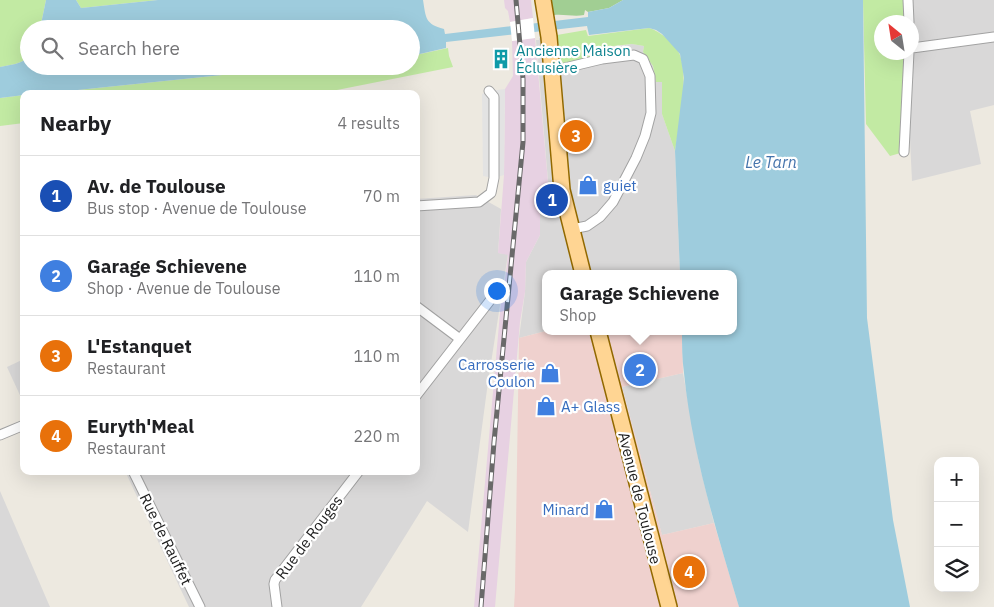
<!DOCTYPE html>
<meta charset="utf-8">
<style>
body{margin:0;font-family:"IBM Plex Sans",sans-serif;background:#f6f6f6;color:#202124}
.controls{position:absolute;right:15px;bottom:15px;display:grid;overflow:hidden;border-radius:10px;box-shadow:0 5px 20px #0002}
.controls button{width:45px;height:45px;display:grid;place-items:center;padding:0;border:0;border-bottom:1px solid #e0e0e0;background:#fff;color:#202124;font:25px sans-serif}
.compass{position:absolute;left:874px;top:15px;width:45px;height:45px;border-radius:50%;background:#fff;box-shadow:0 5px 20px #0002;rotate:330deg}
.you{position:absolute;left:496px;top:290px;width:18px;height:18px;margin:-12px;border:4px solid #fff;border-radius:50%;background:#1a73e8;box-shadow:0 0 0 8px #1a73e833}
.badge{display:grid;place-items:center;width:32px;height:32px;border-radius:50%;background:#111827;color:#fff;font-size:16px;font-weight:700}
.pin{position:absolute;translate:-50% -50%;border:2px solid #fff;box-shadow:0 1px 5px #0006}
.popup{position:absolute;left:542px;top:270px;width:195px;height:65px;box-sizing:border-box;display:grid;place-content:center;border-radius:10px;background:#fff;filter:drop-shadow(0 1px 4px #0005);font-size:16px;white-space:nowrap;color:#757577}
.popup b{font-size:19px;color:#202124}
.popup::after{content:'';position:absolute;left:50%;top:100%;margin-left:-10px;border:10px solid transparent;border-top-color:#fff}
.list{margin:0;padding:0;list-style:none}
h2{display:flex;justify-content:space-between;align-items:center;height:65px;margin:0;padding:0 20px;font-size:21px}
h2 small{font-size:16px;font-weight:400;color:#757577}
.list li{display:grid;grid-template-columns:32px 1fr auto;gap:15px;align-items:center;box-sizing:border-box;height:80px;padding:0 20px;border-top:1px solid #e0e0e0}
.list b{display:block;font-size:19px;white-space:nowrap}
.list p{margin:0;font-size:16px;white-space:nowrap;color:#757577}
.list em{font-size:16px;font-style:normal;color:#757577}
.icon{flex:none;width:28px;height:28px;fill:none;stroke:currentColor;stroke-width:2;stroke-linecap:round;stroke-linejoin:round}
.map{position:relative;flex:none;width:994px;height:607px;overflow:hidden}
.search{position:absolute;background:#fff;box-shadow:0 5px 20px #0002;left:20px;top:20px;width:400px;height:55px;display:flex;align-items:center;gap:12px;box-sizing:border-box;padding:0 18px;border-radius:28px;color:#757577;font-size:19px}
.panel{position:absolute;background:#fff;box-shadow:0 5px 20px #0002;left:20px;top:90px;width:400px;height:385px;border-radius:10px}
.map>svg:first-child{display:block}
.residential{fill:#d9d8d8}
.commercial{fill:#efd1ce}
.industrial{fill:#e7d1e2}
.grass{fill:#c2eaa3}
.forest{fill:#a1ce93}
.parking{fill:#e3e3e3}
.water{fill:#9eccdd}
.pier{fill:#fff}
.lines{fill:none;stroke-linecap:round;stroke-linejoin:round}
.street-casing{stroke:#a2a2a2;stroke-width:11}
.primary-casing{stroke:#926900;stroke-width:18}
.street{stroke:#fff;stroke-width:9}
.primary{stroke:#ffd593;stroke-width:15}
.rail-casing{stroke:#696969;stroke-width:5}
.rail{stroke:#fff;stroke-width:3;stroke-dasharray:9;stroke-linecap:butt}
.labels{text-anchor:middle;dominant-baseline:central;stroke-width:4.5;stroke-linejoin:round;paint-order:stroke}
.culture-label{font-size:15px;fill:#0d838f;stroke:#fff;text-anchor:start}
.shop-label{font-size:15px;fill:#366cbe;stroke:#fff;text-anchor:start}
.street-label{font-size:15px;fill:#1b1b1b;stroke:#fff}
.water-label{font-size:16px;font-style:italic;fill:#4574ac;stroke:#fff}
</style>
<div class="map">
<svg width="994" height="607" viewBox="0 0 994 607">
<rect width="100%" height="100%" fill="#ede9e0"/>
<path class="residential" d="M908,0H994V105L970,111L981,164L912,181L907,79L912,52V22Z
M557,35L562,64L613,47L632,44L644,46L643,52L653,66L656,82H662V114L675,151L680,274H546V331L519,338L525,292L526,262L540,235V214L550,204L536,40H539V38Z
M476,195L501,209L498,253L508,254L488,382L468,532L427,501L361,607H189L125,471H416V199Z
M24,359V404L7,367Z
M683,373L699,463L714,523L662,535L622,387Z
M0,491L50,607H0Z"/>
<path class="commercial" d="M546,331H682L683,373L622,387L662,535L714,523L739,607H514L515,590L519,338Z"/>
<path class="industrial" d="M504,0H531L533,18L510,22L508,11L505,8Z
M535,38L550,204L540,214V235L526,262L525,292L520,322L495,607H474L502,290L505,280L508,255L498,253L504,175L505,89L513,76L512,41Z"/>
<path class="grass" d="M0,0H46L40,29H29V57C21,64 10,65 0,67Z
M76,0H158L81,8Z
M863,0H908L909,22H882V52L909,53L904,152L890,156L866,124Z
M649,28C660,31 676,44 680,55C689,81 679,124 675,151L662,114V82H656L653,66L643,52L644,46L632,44L613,46V55L562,65L557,35L586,30L588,36Z
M448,48L449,56L453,67L337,90L298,94H39L308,66H411V56Z
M24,95V123L0,126V98Z"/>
<path class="forest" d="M551,0H623L609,8L588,12L585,10L584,15C574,17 565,14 554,15Z"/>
<path class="parking" d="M505,89L504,175L494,178L483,176L482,94L489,91Z"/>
<path class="water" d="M46,0H76L81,8L158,0H423C426,18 425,24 444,29L445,34L588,17V12L609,8L623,0H863L867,318L893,520L910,607H739C716,530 692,453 684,373C682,359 682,345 682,331H734V274H680L675,151L684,78L680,54L662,34L656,30L649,28L589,35L587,26L446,42V48L411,56V29H40Z
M29,57V66H308L39,94H24V95L0,98V67C10,65 21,64 29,57Z"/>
<path class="pier" d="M533,18L535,38L512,41L510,22Z"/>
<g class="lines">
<defs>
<path id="street" d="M908,0L909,22
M912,48L994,37
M552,71L602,59L634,55L643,59L650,76L651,113L645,136L636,158L613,202L600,217L587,226L572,229
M904,152L909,52
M416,206L479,202L491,193L494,178V97L489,91
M416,306L460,339
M416,396L492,298
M0,435L24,425
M133,471L200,607
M277,607L274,584L275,580L359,471"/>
<path id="primary" d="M543,0L549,37L562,190L583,274
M598,331L669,607"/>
</defs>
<use href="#street" class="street-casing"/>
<use href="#primary" class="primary-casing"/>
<use href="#street" class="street"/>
<use href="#primary" class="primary"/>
<defs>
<path id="rail" d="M481,607L494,442L523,142V79L516,0"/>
</defs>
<use href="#rail" class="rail-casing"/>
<use href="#rail" class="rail"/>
</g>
<defs>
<symbol id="building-bare" viewBox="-9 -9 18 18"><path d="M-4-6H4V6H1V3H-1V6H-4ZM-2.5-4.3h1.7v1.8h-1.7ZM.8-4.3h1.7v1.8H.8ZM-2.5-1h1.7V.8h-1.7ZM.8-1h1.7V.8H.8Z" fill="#0f9aa8" stroke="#fff" stroke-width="2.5" paint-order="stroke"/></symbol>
<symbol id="shop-bare" viewBox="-9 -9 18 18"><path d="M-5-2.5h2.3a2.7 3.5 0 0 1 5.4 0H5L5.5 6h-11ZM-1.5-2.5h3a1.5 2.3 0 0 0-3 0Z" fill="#3f7fe0" stroke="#fff" stroke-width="2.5" paint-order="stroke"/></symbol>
</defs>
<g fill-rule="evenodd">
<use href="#building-bare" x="487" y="45" width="28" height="28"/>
<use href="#shop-bare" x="574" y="171" width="28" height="28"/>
<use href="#shop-bare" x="536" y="359" width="28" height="28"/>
<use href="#shop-bare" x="532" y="392" width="28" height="28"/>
<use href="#shop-bare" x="590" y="495" width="28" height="28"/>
</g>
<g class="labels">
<g class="culture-label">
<text x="516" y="50">Ancienne Maison<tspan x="516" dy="17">Éclusière</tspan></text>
</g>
<g class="shop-label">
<text x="603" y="185">guiet</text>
<text x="535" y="364" text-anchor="end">Carrosserie<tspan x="535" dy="17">Coulon</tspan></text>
<text x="561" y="406">A+ Glass</text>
<text x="589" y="509" text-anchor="end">Minard</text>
</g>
<g class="street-label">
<text transform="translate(640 498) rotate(76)">Avenue de Toulouse</text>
<text transform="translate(309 537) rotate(-53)">Rue de Rouges</text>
<text transform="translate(166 539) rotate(64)">Rue de Rauffet</text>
</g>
<g class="water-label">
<text x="771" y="162">Le Tarn</text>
</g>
</g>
</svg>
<div class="controls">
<button>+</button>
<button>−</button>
<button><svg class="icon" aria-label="layers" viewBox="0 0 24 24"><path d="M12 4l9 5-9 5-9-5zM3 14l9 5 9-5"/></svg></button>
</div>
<svg class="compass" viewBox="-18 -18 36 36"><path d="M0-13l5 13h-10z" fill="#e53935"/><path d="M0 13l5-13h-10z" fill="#757577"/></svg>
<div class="you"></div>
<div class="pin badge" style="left:552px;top:200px;background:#1a4fb4">1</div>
<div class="pin badge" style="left:640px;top:370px;background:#3f7fe0">2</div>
<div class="popup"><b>Garage Schievene</b>Shop</div>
<div class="pin badge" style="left:576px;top:136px;background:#e8710a">3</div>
<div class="pin badge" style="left:689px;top:572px;background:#e8710a">4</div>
<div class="search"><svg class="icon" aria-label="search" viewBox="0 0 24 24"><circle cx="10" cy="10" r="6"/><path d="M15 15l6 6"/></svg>Search here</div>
<section class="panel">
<h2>Nearby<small>4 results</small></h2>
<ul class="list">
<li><span class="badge" style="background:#1a4fb4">1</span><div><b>Av. de Toulouse</b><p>Bus stop · Avenue de Toulouse</p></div><em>70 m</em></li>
<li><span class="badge" style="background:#3f7fe0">2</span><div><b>Garage Schievene</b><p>Shop · Avenue de Toulouse</p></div><em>110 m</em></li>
<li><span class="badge" style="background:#e8710a">3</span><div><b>L'Estanquet</b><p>Restaurant</p></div><em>110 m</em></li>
<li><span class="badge" style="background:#e8710a">4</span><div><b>Euryth'Meal</b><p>Restaurant</p></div><em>220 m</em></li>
</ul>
</section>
</div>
